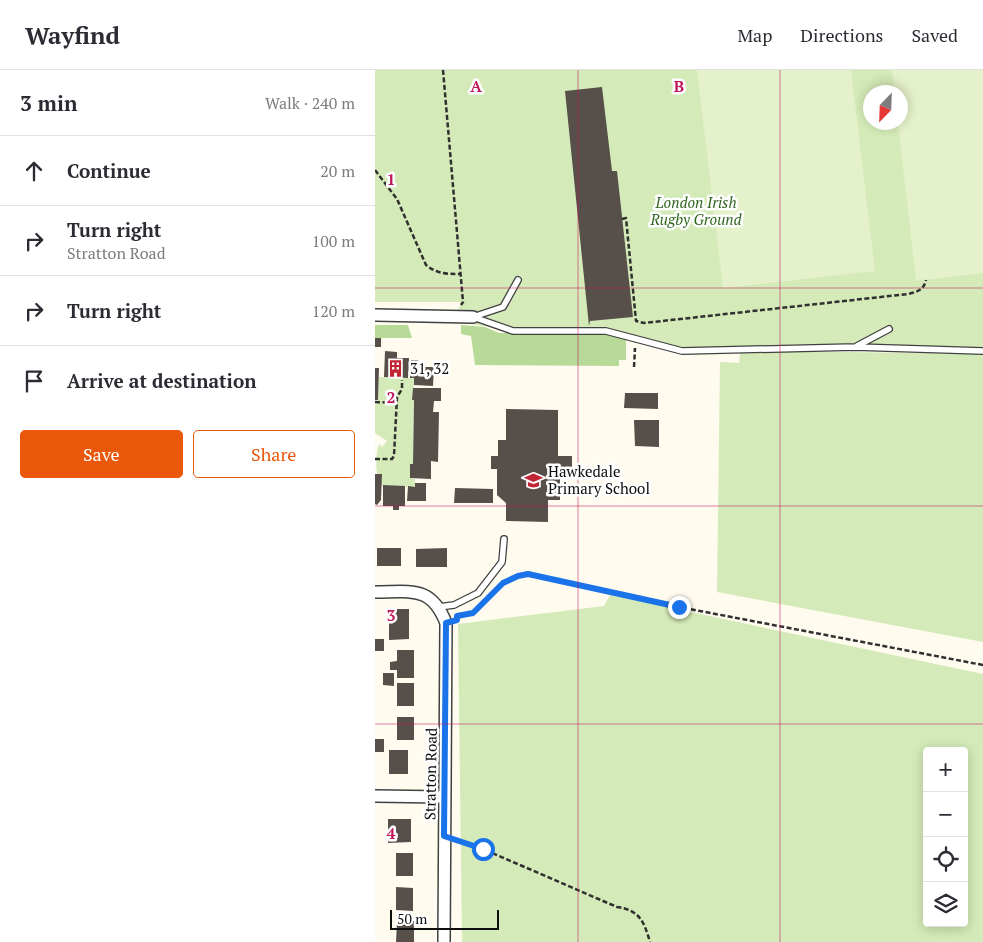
<!DOCTYPE html>
<meta charset="utf-8">
<style>
body{margin:0;font-family:"PT Serif",serif;background:#f7f7f7;color:#2b2b33}
.controls{position:absolute;right:15px;bottom:15px;display:grid;overflow:hidden;border-radius:5px;box-shadow:0 2px 12px #0003}
.controls button{width:45px;height:45px;display:grid;place-items:center;padding:0;border:0;border-bottom:1px solid #e1e1e2;background:#fff;color:#2b2b33;font:25px sans-serif}
.compass{position:absolute;left:488px;top:15px;width:45px;height:45px;border-radius:50%;background:#fff;box-shadow:0 2px 12px #0003;rotate:203deg}
.scale{position:absolute;left:15px;bottom:12px;width:109px;box-sizing:border-box;padding-left:5px;border:2px solid #0e0e0e;border-top:0;font-size:14px;line-height:18px;white-space:nowrap;color:#0e0e0e;-webkit-text-stroke:4px #fff;paint-order:stroke}
.stop{position:absolute;width:15px;height:15px;margin:-11px;border:4px solid #1a73e8;border-radius:50%;background:#fff}
.stop.end{background:#1a73e8;border-color:#fff;box-shadow:0 1px 5px #0008}
.list{margin:0;padding:0;list-style:none}
h2{display:flex;justify-content:space-between;align-items:center;height:65px;margin:0;padding:0 20px;font-size:21px}
h2 small{font-size:16px;font-weight:400;color:#7c7c81}
.list li{display:grid;grid-template-columns:32px 1fr auto;gap:15px;align-items:center;box-sizing:border-box;height:70px;padding:0 20px;border-top:1px solid #e1e1e2}
.list b{display:block;font-size:19px;white-space:nowrap}
.list p{margin:0;font-size:16px;white-space:nowrap;color:#7c7c81}
.list em{font-size:16px;font-style:normal;color:#7c7c81}
.actions{display:flex;gap:10px;padding:15px 20px}
.actions a{flex:1;padding:11px 0;border:1px solid #ea580c;border-radius:5px;text-align:center;font-size:18px;color:#ea580c}
.actions .main{background:#ea580c;color:#fff}
.icon{flex:none;width:28px;height:28px;fill:none;stroke:currentColor;stroke-width:2;stroke-linecap:round;stroke-linejoin:round}
.map{position:relative;flex:none;width:608px;height:872px;overflow:hidden}
header{display:flex;align-items:center;gap:30px;box-sizing:border-box;height:70px;padding:0 25px;background:#fff;border-bottom:1px solid #e1e1e2}
header strong{font-size:24px}
nav{display:flex;gap:28px;margin-inline-start:auto;font-size:18px}
main{display:flex}
aside{flex:1;background:#fff}
.map>svg:first-child{display:block}
.green{fill:#d4eab8;fill-rule:evenodd}
.forest{fill:#b8da98}
.pitch{fill:#e5f1ca}
.building{fill:#574f4a}
.lines{fill:none;stroke-linecap:round;stroke-linejoin:round}
.service-casing{stroke:#414141;stroke-width:8}
.minor-casing{stroke:#414141;stroke-width:14}
.path{stroke:#303030;stroke-width:2.5;stroke-dasharray:5 2.5;stroke-linecap:butt}
.service{stroke:#fff;stroke-width:5.5}
.minor{stroke:#fff;stroke-width:11}
.route{stroke:#1a73e8;stroke-width:6}
.grid{fill:none;stroke:#c2185b;stroke-width:1;stroke-opacity:0.55}
.labels{text-anchor:middle;dominant-baseline:central;stroke-width:5;stroke-linejoin:round;paint-order:stroke}
.park-label{font-size:15px;font-style:italic;fill:#30661e;stroke:#fff}
.poi-label{font-size:15px;fill:#0e0e0e;stroke:#fff;text-anchor:start}
.street-label{font-size:15px;fill:#0e0e0e;stroke:#fff}
.grid-label{font-size:16px;text-anchor:middle;font-weight:bold;fill:#c2185b;stroke:#fff;stroke-width:5;stroke-linejoin:round;paint-order:stroke}
</style>
<header>
<strong>Wayfind</strong>
<nav><a>Map</a><a>Directions</a><a>Saved</a></nav>
</header>
<main>
<aside>
<h2>3 min<small>Walk · 240 m</small></h2>
<ul class="list">
<li><svg class="icon" aria-label="ahead" viewBox="0 0 24 24"><path d="M12 20V5M6 11l6-6 6 6"/></svg><div><b>Continue</b></div><em>20 m</em></li>
<li><svg class="icon" aria-label="right" viewBox="0 0 24 24"><path d="M7 20v-9h11M14 6l5 5-5 5"/></svg><div><b>Turn right</b><p>Stratton Road</p></div><em>100 m</em></li>
<li><svg class="icon" aria-label="right" viewBox="0 0 24 24"><path d="M7 20v-9h11M14 6l5 5-5 5"/></svg><div><b>Turn right</b></div><em>120 m</em></li>
<li><svg class="icon" aria-label="arrive" viewBox="0 0 24 24"><path d="M6 21V4h12l-3 4 3 4H6"/></svg><div><b>Arrive at destination</b></div></li>
</ul>
<div class="actions"><a class="main">Save</a><a>Share</a></div>
</aside>
<div class="map">
<svg width="608" height="872" viewBox="0 0 608 872">
<rect width="100%" height="100%" fill="#fffbef"/>
<path class="green" d="M0,0H608V281L480,277L307,281L231,261H138L97,254L80,245L87,232H0ZM496,22H526V52H496Z
M399,281L608,284V572L342,522L345,292L364,293L365,283Z
M4,307L39,308L38,394H35V408L40,409V417L6,416C0,404 0,386 4,374L7,377L12,371L0,363V332H3Z
M235,525L608,604V872H87L83,554L229,536ZM552,681H589V853H552Z"/>
<path class="forest" d="M0,255H33L37,268H0Z
M86,255L110,257L124,263H228L251,267V290H244V296L100,295L96,266L86,264Z"/>
<path class="pitch" d="M322,0H476L500,201L348,218Z
M517,0H608V203L541,211L523,53L526,52V22H520Z"/>
<path class="building" d="M227,17L237,101H242L258,247L215,251L214,256L190,21Z
M0,268H6V277H0Z
M10,281L22,282V288H34L33,308L9,307Z
M36,290H43V297H59L58,316L39,315V308H35Z
M0,298H4L3,330H0Z
M38,318H66V331H59L58,342H64L63,392L56,391V409L35,408V394H38L39,330H37Z
M250,323H283V339L249,338Z
M131,339L183,340V386H197V402H185V430H173V452L131,451V433L122,425V399H116V386H123V370H131Z
M259,350H284V377L260,376Z
M0,404H7L6,430L2,435L0,434Z
M40,413H51V431H32L33,416L40,417Z
M8,415L30,416V436H24V440H18V436H8Z
M80,418L118,419V433H79Z
M2,478H26V496H2Z
M72,478V497H41V479Z
M14,539H34V569L14,570Z
M0,569H9V581H0Z
M22,580H39V608H22V600H15V592L22,591Z
M8,603H19V616L8,615Z
M22,613H39V636H22Z
M22,647H39V670H22Z
M0,669H9V682H0Z
M14,680H33V704H14Z
M13,749H36V772L13,773Z
M21,783H38V806H21Z
M21,817L38,818V841L21,840Z
M22,851H39V872H21Z"/>
<g class="lines">
<defs>
<path id="service" d="M98,247L138,261H231L307,281L480,277L608,281
M98,247L128,237L143,210
M482,276L514,259
M64,537L79,535L103,523L127,492L129,469"/>
<path id="minor" d="M0,245L98,247
M0,522C36,522 56,515 71,553L69,872
M0,726L69,727"/>
</defs>
<use href="#service" class="service-casing"/>
<use href="#minor" class="minor-casing"/>
<path class="path" d="M68,0L88,232L86,235
M0,100L22,129L51,195C62,204 72,204 85,204
M247,149L251,148L261,251L269,253L533,224C542,222 549,220 551,210
M259,297L260,278
M0,332L22,333
M0,389H17L19,386L22,327L27,319V310
M116,525C127,514 137,506 153,504L304,537L608,595
M82,546L98,543L111,531
M82,771L108,779L242,837C265,840 269,852 275,872"/>
<use href="#service" class="service"/>
<use href="#minor" class="minor"/>
</g>
<g class="lines">
<path class="route" d="M108,779L69,766L71,553L82,550V546L98,543L128,513L143,506L153,504L304,537"/>
</g>
<path class="grid" d="M203,0V872M405,0V872M0,218H608M0,436H608M0,654H608"/>
<defs>
<symbol id="building-bare" viewBox="-9 -9 18 18"><path d="M-4-6H4V6H1V3H-1V6H-4ZM-2.5-4.3h1.7v1.8h-1.7ZM.8-4.3h1.7v1.8H.8ZM-2.5-1h1.7V.8h-1.7ZM.8-1h1.7V.8H.8Z" fill="#bf2533" stroke="#fff" stroke-width="2.5" paint-order="stroke"/></symbol>
<symbol id="school-bare" viewBox="-9 -9 18 18"><path d="M0-5L7-2L0 1L-7-2ZM-4 1L0 2.5L4 1V4Q0 6-4 4Z" fill="#bf2533" stroke="#fff" stroke-width="2.5" paint-order="stroke"/></symbol>
</defs>
<g fill-rule="evenodd">
<use href="#building-bare" x="8" y="286" width="25" height="25"/>
<use href="#school-bare" x="146" y="398" width="25" height="25"/>
</g>
<g class="labels">
<g class="park-label">
<text x="321" y="132">London Irish<tspan x="321" dy="17">Rugby Ground</tspan></text>
</g>
<g class="poi-label">
<text x="35" y="298">31, 32</text>
<text x="173" y="401">Hawkedale<tspan x="173" dy="17">Primary School</tspan></text>
</g>
<g class="street-label">
<text transform="translate(55 704) rotate(-89)">Stratton Road</text>
</g>
</g>
<g class="grid-label">
<text x="101" y="22">A</text>
<text x="304" y="22">B</text>
<text x="16" y="115">1</text>
<text x="16" y="333">2</text>
<text x="16" y="551">3</text>
<text x="16" y="769">4</text>
</g>
</svg>
<div class="controls">
<button>+</button>
<button>−</button>
<button><svg class="icon" aria-label="locate" viewBox="0 0 24 24"><circle cx="12" cy="12" r="6"/><path d="M12 2v4M12 18v4M2 12h4M18 12h4"/></svg></button>
<button><svg class="icon" aria-label="layers" viewBox="0 0 24 24"><path d="M12 4l9 5-9 5-9-5zM3 14l9 5 9-5"/></svg></button>
</div>
<svg class="compass" viewBox="-18 -18 36 36"><path d="M0-13l5 13h-10z" fill="#e53935"/><path d="M0 13l5-13h-10z" fill="#7c7c81"/></svg>
<div class="scale">50 m</div>
<div class="stop" style="left:108px;top:779px"></div>
<div class="stop end" style="left:304px;top:537px"></div>
</div>
</main>
